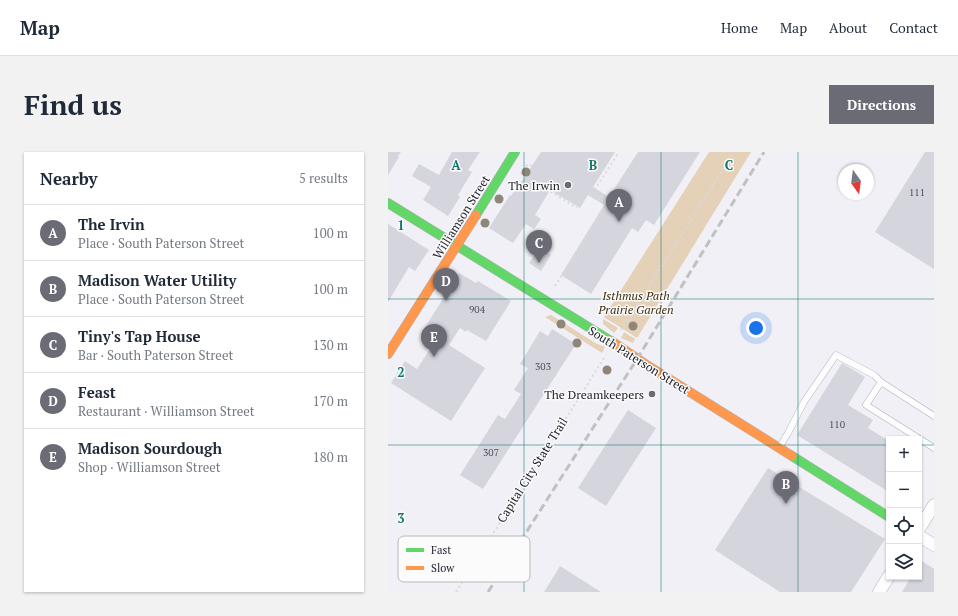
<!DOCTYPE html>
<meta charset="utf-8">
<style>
body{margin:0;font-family:"PT Serif",serif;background:#f2f2f3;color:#1f2937}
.controls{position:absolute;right:12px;bottom:12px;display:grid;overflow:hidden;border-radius:0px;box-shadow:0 1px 3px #0004}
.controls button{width:36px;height:36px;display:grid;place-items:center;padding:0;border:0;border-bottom:1px solid #e0e1e3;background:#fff;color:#1f2937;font:20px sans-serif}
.compass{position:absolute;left:450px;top:12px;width:36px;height:36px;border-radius:50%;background:#fff;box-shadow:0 1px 3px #0004;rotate:166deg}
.you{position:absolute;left:368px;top:176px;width:14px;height:14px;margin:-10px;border:3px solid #fff;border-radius:50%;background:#1a73e8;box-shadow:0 0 0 6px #1a73e833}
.badge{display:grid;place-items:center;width:26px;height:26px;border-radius:50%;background:#6b6b76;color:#fff;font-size:13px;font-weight:700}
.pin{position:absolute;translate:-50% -33px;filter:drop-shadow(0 1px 2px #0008)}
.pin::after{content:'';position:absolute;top:21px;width:14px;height:12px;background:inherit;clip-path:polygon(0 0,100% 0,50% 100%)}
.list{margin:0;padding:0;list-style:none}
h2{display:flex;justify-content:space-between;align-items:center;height:52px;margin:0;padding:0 16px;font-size:17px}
h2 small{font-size:13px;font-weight:400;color:#747a83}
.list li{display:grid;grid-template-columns:26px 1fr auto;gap:12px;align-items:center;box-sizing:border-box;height:56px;padding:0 16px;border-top:1px solid #e0e1e3}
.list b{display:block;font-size:15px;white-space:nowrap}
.list p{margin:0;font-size:13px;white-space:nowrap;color:#747a83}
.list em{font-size:13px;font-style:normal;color:#747a83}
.icon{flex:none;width:22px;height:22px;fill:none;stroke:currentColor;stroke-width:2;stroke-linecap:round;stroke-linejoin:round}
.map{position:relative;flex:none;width:546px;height:440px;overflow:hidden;border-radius:0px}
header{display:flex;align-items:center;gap:24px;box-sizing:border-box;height:56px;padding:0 20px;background:#fff;border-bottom:1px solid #e0e1e3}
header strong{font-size:19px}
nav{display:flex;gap:22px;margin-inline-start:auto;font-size:14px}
.intro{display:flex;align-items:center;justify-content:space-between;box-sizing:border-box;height:96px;padding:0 24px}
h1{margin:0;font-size:28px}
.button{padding:10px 18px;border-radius:0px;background:#6b6b76;color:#fff;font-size:14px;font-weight:700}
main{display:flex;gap:24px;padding:0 24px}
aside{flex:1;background:#fff;border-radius:0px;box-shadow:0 1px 3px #0004}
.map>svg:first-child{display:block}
.green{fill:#e5d0b8}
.building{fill:#d5d5de}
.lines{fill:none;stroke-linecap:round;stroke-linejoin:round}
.lane-casing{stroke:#b1b2bb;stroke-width:7}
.street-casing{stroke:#b1b2bb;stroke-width:13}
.fast-casing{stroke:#b1b2bb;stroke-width:10}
.slow-casing{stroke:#b1b2bb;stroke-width:10}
.path{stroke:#dadadc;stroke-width:2;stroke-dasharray:2 3;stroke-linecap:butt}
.lane{stroke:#fdfdfe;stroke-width:6}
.street{stroke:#fdfdfe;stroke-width:12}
.fast{stroke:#63d668;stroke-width:9}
.slow{stroke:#ff974d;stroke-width:9}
.rail{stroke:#c1c1c3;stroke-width:3;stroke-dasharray:8 4;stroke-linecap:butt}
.tree{fill:#8f8579}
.grid{fill:none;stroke:#0f766e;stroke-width:1;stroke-opacity:0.55}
.poi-dot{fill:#6b6b76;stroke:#fbfbfb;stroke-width:1.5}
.labels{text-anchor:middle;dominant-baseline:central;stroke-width:3;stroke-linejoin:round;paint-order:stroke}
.number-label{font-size:10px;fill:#50505c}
.poi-label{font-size:12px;fill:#242431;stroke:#fbfbfb;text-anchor:end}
.street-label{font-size:12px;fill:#242431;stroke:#fbfbfb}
.park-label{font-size:12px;font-style:italic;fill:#402d12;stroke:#fbfbfb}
.key{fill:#fbfbfb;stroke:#bababe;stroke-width:1}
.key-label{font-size:11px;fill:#242431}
.grid-label{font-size:13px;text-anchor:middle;font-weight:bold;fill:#0f766e;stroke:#fbfbfb;stroke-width:3;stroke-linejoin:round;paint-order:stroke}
</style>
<header>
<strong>Map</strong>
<nav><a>Home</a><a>Map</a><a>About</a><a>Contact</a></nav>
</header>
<div class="intro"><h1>Find us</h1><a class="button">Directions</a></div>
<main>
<aside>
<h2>Nearby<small>5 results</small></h2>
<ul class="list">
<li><span class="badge">A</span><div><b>The Irvin</b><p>Place · South Paterson Street</p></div><em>100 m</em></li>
<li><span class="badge">B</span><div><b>Madison Water Utility</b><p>Place · South Paterson Street</p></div><em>100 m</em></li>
<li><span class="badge">C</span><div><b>Tiny's Tap House</b><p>Bar · South Paterson Street</p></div><em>130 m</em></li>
<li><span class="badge">D</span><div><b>Feast</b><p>Restaurant · Williamson Street</p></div><em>170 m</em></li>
<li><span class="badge">E</span><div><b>Madison Sourdough</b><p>Shop · Williamson Street</p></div><em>180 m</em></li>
</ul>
</aside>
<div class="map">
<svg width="546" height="440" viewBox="0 0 546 440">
<rect width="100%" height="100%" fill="#f0f0f6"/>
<path class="green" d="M321,0H363L249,186L216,165Z
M163,163L207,191L217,195L214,201L157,165Z
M215,167L230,176L226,181L215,172Z
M236,180L247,187L245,191L233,186Z"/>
<path class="building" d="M0,0H13L10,4L11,5L0,23Z
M64,0H92L80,18L84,20L70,43L72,45L60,64L35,48L43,35L24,24L31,12L51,23Z
M153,0H227L205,35L221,45L250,0H312L266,73L258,68L250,80L244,76L203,142L173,123L216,53L200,43L192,56L162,38L147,63L153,67L146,77L138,72L125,91L101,76L122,43L123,44L129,34L130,35Z
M537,0H546V117L487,80Z
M0,72L41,98L27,119L21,115L0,150Z
M151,96L163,103L153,119L141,111Z
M71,121L88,131L90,129L123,149L98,189L79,178L78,180L72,176L61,193L97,216L63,269L3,231L17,209L29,217L49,186L36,177Z
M164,177L188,192L95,337L72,323L110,263L117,267L133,242L126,238L140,216L132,212L152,179L160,184Z
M454,211L477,225L460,253L485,268L480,276L501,289V340L409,283Z
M240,258L268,276L218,354L190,336Z
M380,316L497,387L463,440H392L327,398Z
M531,407L546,417V440H514L523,425H531Z
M172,414L213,440H156Z"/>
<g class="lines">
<defs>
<path id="lane" d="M546,264L493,230L478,253L546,296
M392,294L400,281L416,250L448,203L486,223L493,230"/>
<path id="street" d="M531,377L546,353
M531,384L546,393
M491,440L501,424"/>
<path id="fast" d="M0,51L223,189
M88,63L127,0
M404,304L501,365"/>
<path id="slow" d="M223,189L257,212L404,304
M0,202L88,63"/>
</defs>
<use href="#lane" class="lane-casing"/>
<use href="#street" class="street-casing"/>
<use href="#fast" class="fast-casing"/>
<use href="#slow" class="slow-casing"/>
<path class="path" d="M138,13L142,15L144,12L145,13
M133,21L189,56
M167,134L219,52L204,42L231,0
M233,178L346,0
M68,440L218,203"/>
<use href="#lane" class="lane"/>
<use href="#street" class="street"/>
<use href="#fast" class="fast"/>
<use href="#slow" class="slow"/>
<path class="rail" d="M100,440L249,207L376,0"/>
</g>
<g class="tree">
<circle cx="138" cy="20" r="4.5"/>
<circle cx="111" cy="47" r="4.5"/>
<circle cx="97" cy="71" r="4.5"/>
<circle cx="173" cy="172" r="4.5"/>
<circle cx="245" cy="174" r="4.5"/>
<circle cx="189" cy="191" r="4.5"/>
<circle cx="219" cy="218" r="4.5"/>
</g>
<path class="grid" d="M136,0V440M273,0V440M410,0V440M0,147H546M0,293H501M531,293H546"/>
<g class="poi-dot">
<circle cx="180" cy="33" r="4"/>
<circle cx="264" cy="242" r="4"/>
</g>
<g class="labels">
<g class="number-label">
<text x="529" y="40">111</text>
<text x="89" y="157">904</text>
<text x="155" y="214">303</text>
<text x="449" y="272">110</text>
<text x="103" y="300">307</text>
</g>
<g class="poi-label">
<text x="172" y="33">The Irwin</text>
<text x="256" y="242">The Dreamkeepers</text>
</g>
<g class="street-label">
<text transform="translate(73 65) rotate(-58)">Williamson Street</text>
<text transform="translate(251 208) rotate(32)">South Paterson Street</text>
<text transform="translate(144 318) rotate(-58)">Capital City State Trail</text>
</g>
<g class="park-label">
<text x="248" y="143">Isthmus Path<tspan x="248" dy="14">Prairie Garden</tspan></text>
</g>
</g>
<rect x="10" y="384" width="132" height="46" rx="6" class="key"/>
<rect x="18" y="396" width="18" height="4" fill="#63d668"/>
<rect x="18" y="414" width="18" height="4" fill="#ff974d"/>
<g class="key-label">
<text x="43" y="402">Fast</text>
<text x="43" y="420">Slow</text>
</g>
<g class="grid-label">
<text x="68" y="18">A</text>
<text x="205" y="18">B</text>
<text x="341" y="18">C</text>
<text x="13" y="78">1</text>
<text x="13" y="225">2</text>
<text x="13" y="371">3</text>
</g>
</svg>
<div class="controls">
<button>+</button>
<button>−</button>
<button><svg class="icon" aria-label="locate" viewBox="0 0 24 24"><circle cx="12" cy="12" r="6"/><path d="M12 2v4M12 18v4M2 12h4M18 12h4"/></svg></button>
<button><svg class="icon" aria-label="layers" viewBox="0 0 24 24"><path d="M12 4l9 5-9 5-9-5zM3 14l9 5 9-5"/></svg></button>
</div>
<svg class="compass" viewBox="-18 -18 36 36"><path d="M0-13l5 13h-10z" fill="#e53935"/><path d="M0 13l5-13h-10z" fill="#747a83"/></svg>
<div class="you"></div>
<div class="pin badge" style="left:231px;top:70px">A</div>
<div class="pin badge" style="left:398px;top:352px">B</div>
<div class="pin badge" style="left:151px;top:111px">C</div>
<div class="pin badge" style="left:58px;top:149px">D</div>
<div class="pin badge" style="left:46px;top:205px">E</div>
</div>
</main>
